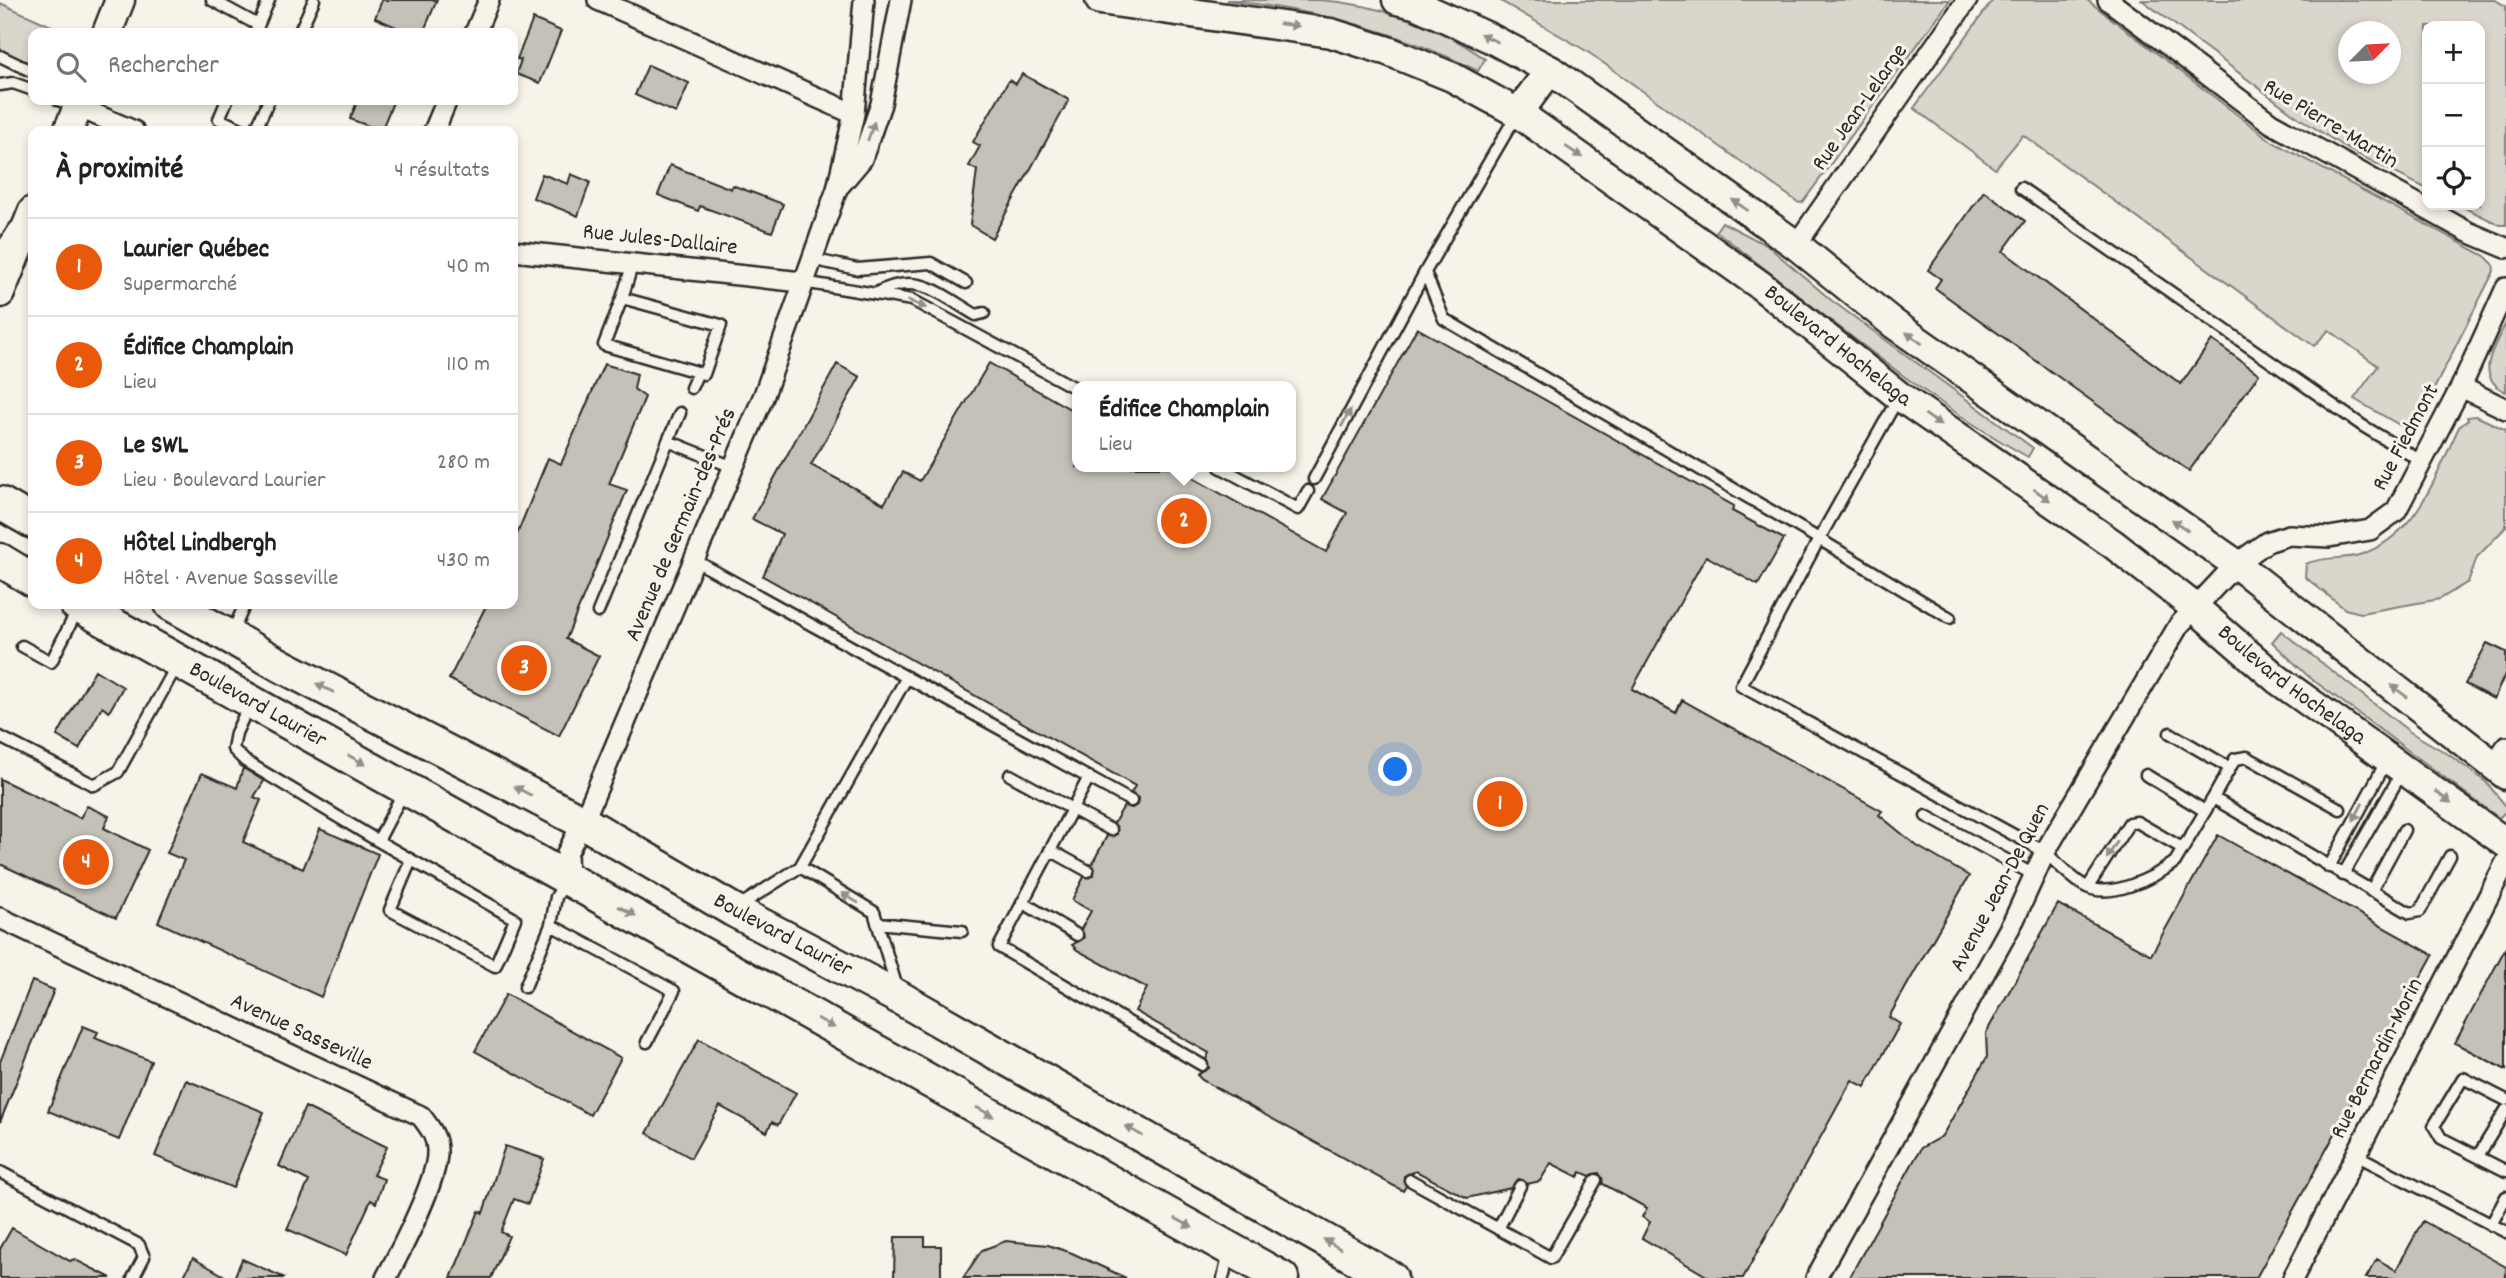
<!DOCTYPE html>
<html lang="fr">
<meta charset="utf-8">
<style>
body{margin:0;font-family:Dekko,sans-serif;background:#f2f2f2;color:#202124}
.controls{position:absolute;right:21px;top:21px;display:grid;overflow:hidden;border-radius:14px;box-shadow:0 4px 10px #0003}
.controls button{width:63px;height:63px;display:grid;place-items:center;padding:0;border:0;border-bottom:2px solid #e0e0e0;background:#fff;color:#202124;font:35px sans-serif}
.compass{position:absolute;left:2338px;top:21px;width:63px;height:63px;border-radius:50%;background:#fff;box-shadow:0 4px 10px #0003;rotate:66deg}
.you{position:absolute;left:1396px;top:770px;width:24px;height:24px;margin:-18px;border:5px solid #fff;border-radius:50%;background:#1a73e8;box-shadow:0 0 0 10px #1a73e833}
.badge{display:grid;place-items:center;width:46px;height:46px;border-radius:50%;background:#ea580c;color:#fff;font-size:23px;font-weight:700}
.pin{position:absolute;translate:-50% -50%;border:4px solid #fff;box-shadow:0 2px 7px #0006}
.popup{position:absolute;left:1072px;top:381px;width:224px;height:91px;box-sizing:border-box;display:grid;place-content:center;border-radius:14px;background:#fff;filter:drop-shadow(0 2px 5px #0005);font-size:23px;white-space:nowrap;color:#757577}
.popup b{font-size:26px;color:#202124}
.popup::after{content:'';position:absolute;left:50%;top:100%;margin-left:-14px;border:14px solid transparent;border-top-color:#fff}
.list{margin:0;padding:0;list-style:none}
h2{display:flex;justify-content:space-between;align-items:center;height:91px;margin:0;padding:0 28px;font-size:30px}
h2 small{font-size:23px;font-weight:400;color:#757577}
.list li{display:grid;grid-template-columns:46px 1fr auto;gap:21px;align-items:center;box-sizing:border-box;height:98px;padding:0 28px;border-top:2px solid #e0e0e0}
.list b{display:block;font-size:26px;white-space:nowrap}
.list p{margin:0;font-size:23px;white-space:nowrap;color:#757577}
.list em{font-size:23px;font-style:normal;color:#757577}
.icon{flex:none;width:38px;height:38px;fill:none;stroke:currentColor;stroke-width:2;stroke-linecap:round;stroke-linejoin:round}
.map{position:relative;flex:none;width:2506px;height:1278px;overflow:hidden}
.search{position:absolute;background:#fff;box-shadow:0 4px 10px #0003;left:28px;top:28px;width:490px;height:77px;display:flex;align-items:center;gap:18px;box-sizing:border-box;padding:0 24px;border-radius:14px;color:#757577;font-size:26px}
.panel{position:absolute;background:#fff;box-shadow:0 4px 10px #0003;left:28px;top:126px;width:490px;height:483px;border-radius:14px}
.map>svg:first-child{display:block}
.green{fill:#dad6cc;stroke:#82807c;stroke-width:2;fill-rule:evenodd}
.building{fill:#c4c1b9;stroke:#2b2b2b;stroke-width:2}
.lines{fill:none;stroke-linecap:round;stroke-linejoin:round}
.service-casing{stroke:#2b2b2b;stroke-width:15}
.minor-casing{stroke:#2b2b2b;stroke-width:24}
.secondary-casing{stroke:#2b2b2b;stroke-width:33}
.primary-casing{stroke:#2b2b2b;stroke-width:37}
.service{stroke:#f7f3e8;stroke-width:10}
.minor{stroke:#f7f3e8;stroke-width:19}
.secondary{stroke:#f7f3e8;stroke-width:28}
.primary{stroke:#f7f3e8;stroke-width:32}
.oneway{fill:#918f8a}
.labels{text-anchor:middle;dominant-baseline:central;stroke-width:6;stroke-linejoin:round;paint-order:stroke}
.street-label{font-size:23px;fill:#2b2b2b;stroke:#f7f3e8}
</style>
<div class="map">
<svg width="2506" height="1278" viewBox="0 0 2506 1278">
<rect width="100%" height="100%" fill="#f7f3e8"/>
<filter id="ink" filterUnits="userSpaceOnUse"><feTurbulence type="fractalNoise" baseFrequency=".0143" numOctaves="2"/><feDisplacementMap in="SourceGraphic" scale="14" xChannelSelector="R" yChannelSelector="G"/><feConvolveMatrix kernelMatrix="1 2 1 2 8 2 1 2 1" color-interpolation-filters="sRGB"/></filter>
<g filter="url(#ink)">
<path class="green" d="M1226,0C1257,0 1288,0 1318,0C1375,3 1440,26 1485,59L1478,71C1392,28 1321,12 1226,0Z
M1499,0H1950L1803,202L1799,203L1588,52Z
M1993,0H2087L2273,142L2485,256L2493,264L2494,271L2412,432L2354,399L2378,366L2329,330L2314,346L2023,135L1995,169L1914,108Z
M2142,0H2495L2506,6V225H2500L2459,205H2480V26H2427V189L2349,150L2299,118ZM2348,32H2390V74H2348Z
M0,3L58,29L56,33H33V66L0,51Z
M1722,222L1768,246L1831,300L2033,448L2028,457C1917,395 1817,308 1716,231Z
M2506,323V392C2473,376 2494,347 2506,323Z
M2476,416L2506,430V527L2477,557L2468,582L2440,599L2361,613L2345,609L2305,577L2306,564C2323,556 2342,560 2359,555C2417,537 2435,477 2459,427L2468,420L2467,417Z
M2281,631L2410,732L2448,754L2486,782L2506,806V811L2499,818L2309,677L2272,642Z"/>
<path class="building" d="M382,0H437L423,33H410L375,18Z
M533,19L561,31L540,83L516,74L521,60L517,59Z
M648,65L689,83L676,113L635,95Z
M1022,74L1069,100L992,238L970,225L977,170L969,166L980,146L973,142L1009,80L1016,84Z
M358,100H394L381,131L350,119Z
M670,165L731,189L732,185L783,204L772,232L700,206L698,211L658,195Z
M542,174L568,184L571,174L590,182L578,216L533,198Z
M1984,191L2025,221L2003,251L2181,384L2212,340L2259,374L2189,471L1935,288L1941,279L1928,270Z
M1417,328L1734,506L1732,511L1784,539L1758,585L1706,556L1632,689L1676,713L1682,700L1882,811L1879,815L1917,846L1969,876L1889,1017L1900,1024L1865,1087L1852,1080L1743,1278H1710L1642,1238L1650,1222L1642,1217L1647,1208L1603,1184L1599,1173L1590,1176L1581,1172L1578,1177L1551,1163L1540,1181L1527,1184L1519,1179L1511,1188L1467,1198L1416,1171L1404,1176L1406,1186L1403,1191L1202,1080L1197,1075L1209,1068L1206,1059L1209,1053L1135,1011L1147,988L1077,950L1072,945L1084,938L1081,929L1091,911L1072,900L1084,877L1094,875L1092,864L1107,836L1117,834L1114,823L1124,806L1132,808L1137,805L1138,798L1131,793L1135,786L763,576L782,534L752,519L837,364L860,377L811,465L884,504L903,472L920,481L989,363L1077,413V467H1173L1326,552L1347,513L1322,499Z
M604,364L637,374L634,389L645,397L609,484L627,490L566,639L599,656L559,736L449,679L487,604H513V544L548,458L561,464Z
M2487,643L2506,652V672L2494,699L2465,684Z
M95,670L123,687L109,712L102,707L79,749L57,736Z
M243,768L264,781L254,797L261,800L243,842L303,869L320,829L378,854L321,997L158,922L184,860L167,853L202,773L237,788Z
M0,779L80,818L87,806L109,816L104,828L148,850L116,918L0,864Z
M2218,835L2433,955L2256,1278H1849L1921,1148L1942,1136L1961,1103L1987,1057L1986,1033L2058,904L2151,955Z
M2506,947V1070L2455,1043Z
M32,981L54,990L0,1122V1062Z
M506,994L621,1058L590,1115L475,1051Z
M83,1026L98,1032L95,1038L151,1061L119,1140L48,1111Z
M699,1039L796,1093L778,1125L772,1122L767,1132L720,1106L691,1158L647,1133Z
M186,1080L264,1112L233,1188L155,1156Z
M305,1107L387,1147L373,1175L384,1179L376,1203L371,1200L346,1255L287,1229L309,1181L279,1166Z
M505,1146L544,1159L528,1204L514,1199L501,1232L509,1236L491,1278H451L479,1211L483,1213Z
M2423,1221L2506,1267V1278H2366L2377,1259L2396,1270Z
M12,1228L70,1261L74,1259L111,1278H0V1249Z
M895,1237H925V1246H941V1278H894Z
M1006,1241L1048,1245L1072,1253L1126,1278H963L982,1250Z
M193,1258L228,1278H183Z
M242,1259L285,1278H234Z"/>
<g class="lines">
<defs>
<path id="service" d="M212,0L258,25
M255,33L269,0
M299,33L314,0
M0,56L33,72
M0,85L13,83L33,90
M58,100L77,107
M227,100L219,119L246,131
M255,131L269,100
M2021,188L2363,426L2421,461
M811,259L857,269L931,263L966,283
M1425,272L1444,319L1819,539L1741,686L2045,852C2057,863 2069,876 2083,885C2108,901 2154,878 2175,862L2213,798L2410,913L2420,911L2450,856
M803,282L912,300L1077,389
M875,294C917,270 940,294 976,315L984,313
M622,298L604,345L704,374L721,325L622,298L633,263
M691,388L698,372
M1897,400L1819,539L1950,618
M668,441L680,413
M1220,467L1298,509L1308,491
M1314,479L1425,272L1517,114
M694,560L1131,801
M598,612L668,441L733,467
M232,633L245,604
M22,646L51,662L78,609
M249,705L236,733L233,749L245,761L378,841L404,791
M2170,733L2230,768
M0,737L94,785L118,772L177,665
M1010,775L1072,809L999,947L1202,1065
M2146,775L2205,811
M1089,777L1072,809L1111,830
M2212,800L2235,759L2247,757L2340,809
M1926,816L2034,875
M378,841L515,919L495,966L390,910L411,860
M1050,850L1088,871
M800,867L907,677
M2329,867L2386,762
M2343,875L2402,772
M2088,887L2129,823L2137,822L2182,848
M2371,891L2404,830
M1022,902L1077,935
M739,906L800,867L874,912L897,988
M877,923L962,931
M551,925L674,991L647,1042
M525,987L551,925L556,897L566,881
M2506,1100L2463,1078L2434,1126L2441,1138L2506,1171
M2356,1155L2506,1232
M2478,1156L2506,1110
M0,1172L139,1245L144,1257L133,1278
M1410,1180L1551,1258L1596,1180
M2491,1225L2506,1197
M1498,1229L1520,1186
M1223,1278L1229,1253"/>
<path id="minor" d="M598,0L854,114
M2108,0L2271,123L2468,232L2506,248
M475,33L489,0
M78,107L134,131
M434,131L447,100
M840,185L862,159L881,104L901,0
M1796,245L1967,0
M513,251L802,282
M2461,387L2506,409
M2494,765L2506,747
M568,878L567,853L583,822L764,395L837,189L854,114L864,0
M0,918L421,1116C429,1127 437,1136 437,1150C439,1177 400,1252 386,1278
M1816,1278L2014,920L2045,852L2179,625L2236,564L2267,542L2289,535L2329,537L2370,530L2396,511L2461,387L2506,288
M2293,1278L2506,862"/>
<g id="secondary">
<path id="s1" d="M1100,0L1331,33L1388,51L1452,77L1518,113L1760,285L1899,396L2113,544L2194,607L2277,679L2506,843"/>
<path d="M1397,0L1415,4L1490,38L1550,70L1796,245L1894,324L2236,564L2506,775"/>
<path d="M107,33L120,0"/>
<path d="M1518,113L1550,70"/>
<path d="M68,131L81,100"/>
<path d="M0,293L33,211"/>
</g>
<g id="primary">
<path d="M0,270L23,235"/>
<path d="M0,503L33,522"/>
<path d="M0,560L33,580"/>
<path id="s2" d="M76,604L1282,1278"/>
<path id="s3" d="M171,604L282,666L583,822L733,910L900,998L1391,1278"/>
</g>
</defs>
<use href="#service" class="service-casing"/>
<use href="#minor" class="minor-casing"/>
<use href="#secondary" class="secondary-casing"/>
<use href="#primary" class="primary-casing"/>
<use href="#service" class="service"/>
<use href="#minor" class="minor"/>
<use href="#secondary" class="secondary"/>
<use href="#primary" class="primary"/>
</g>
<defs><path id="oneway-solid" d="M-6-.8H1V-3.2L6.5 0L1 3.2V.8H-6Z" transform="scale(1.75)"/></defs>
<g class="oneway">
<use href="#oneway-solid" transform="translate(1289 25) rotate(8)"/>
<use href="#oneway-solid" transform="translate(1489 38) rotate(-154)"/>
<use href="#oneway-solid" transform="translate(871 131) rotate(-71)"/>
<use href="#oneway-solid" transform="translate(1574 152) rotate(34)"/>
<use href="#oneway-solid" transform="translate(1740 205) rotate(-145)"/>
<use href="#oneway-solid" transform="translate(917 304) rotate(23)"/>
<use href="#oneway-solid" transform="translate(1914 338) rotate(-145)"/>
<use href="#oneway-solid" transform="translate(1346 418) rotate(-62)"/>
<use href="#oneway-solid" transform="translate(1933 420) rotate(35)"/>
<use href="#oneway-solid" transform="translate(2042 495) rotate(35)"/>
<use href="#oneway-solid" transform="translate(2180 525) rotate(-145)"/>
<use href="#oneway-solid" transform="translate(325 688) rotate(-153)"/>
<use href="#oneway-solid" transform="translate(2399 691) rotate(-142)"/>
<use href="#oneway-solid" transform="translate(357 760) rotate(29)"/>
<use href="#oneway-solid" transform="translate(523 791) rotate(-152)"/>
<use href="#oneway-solid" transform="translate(2443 797) rotate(36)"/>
<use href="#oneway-solid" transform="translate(2358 812) rotate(118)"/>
<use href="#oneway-solid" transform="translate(2112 850) rotate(122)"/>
<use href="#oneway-solid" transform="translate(850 898) rotate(-149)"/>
<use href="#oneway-solid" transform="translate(627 911) rotate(29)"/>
<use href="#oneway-solid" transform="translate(826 1023) rotate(29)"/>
<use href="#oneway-solid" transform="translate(985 1112) rotate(29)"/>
<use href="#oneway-solid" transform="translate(1134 1131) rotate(-150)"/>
<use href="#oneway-solid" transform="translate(1184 1223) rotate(29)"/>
<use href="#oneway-solid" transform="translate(1332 1244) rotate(-150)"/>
</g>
</g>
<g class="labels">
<g class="street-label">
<text transform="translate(1861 108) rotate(-55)">Rue Jean-Lelarge</text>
<text transform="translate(2330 125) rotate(31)">Rue Pierre-Martin</text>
<text transform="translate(660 241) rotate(6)">Rue Jules-Dallaire</text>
<text stroke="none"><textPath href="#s1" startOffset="833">Boulevard Hochelaga</textPath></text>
<text transform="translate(2407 438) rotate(-62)">Rue Fiedmont</text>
<text transform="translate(682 525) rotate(-67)">Avenue de Germain-des-Prés</text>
<text stroke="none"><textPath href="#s1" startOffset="1400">Boulevard Hochelaga</textPath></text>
<text stroke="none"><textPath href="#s2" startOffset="208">Boulevard Laurier</textPath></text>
<text transform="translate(2001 888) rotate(-62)">Avenue Jean-De Quen</text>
<text stroke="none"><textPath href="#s3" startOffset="696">Boulevard Laurier</textPath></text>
<text transform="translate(301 1033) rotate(25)">Avenue Sasseville</text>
<text transform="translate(2378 1059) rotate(-63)">Rue Bernardin-Morin</text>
</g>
</g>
</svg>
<div class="controls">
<button>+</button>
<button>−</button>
<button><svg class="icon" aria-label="locate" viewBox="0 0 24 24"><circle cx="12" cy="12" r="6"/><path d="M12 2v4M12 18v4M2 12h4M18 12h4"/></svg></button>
</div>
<svg class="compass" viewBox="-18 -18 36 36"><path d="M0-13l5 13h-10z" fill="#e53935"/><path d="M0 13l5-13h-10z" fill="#757577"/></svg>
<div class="you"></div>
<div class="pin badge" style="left:1500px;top:804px">1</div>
<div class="pin badge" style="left:1184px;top:521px">2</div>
<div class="popup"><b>Édifice Champlain</b>Lieu</div>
<div class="pin badge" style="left:524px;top:668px">3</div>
<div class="pin badge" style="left:86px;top:862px">4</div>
<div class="search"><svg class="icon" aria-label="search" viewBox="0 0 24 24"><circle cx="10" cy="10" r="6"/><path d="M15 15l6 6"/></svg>Rechercher</div>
<section class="panel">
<h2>À proximité<small>4 résultats</small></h2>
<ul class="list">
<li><span class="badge">1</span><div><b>Laurier Québec</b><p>Supermarché</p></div><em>40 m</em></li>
<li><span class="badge">2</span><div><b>Édifice Champlain</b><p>Lieu</p></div><em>110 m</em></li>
<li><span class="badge">3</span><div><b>Le SWL</b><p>Lieu · Boulevard Laurier</p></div><em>280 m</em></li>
<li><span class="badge">4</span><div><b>Hôtel Lindbergh</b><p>Hôtel · Avenue Sasseville</p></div><em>430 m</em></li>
</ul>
</section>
</div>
